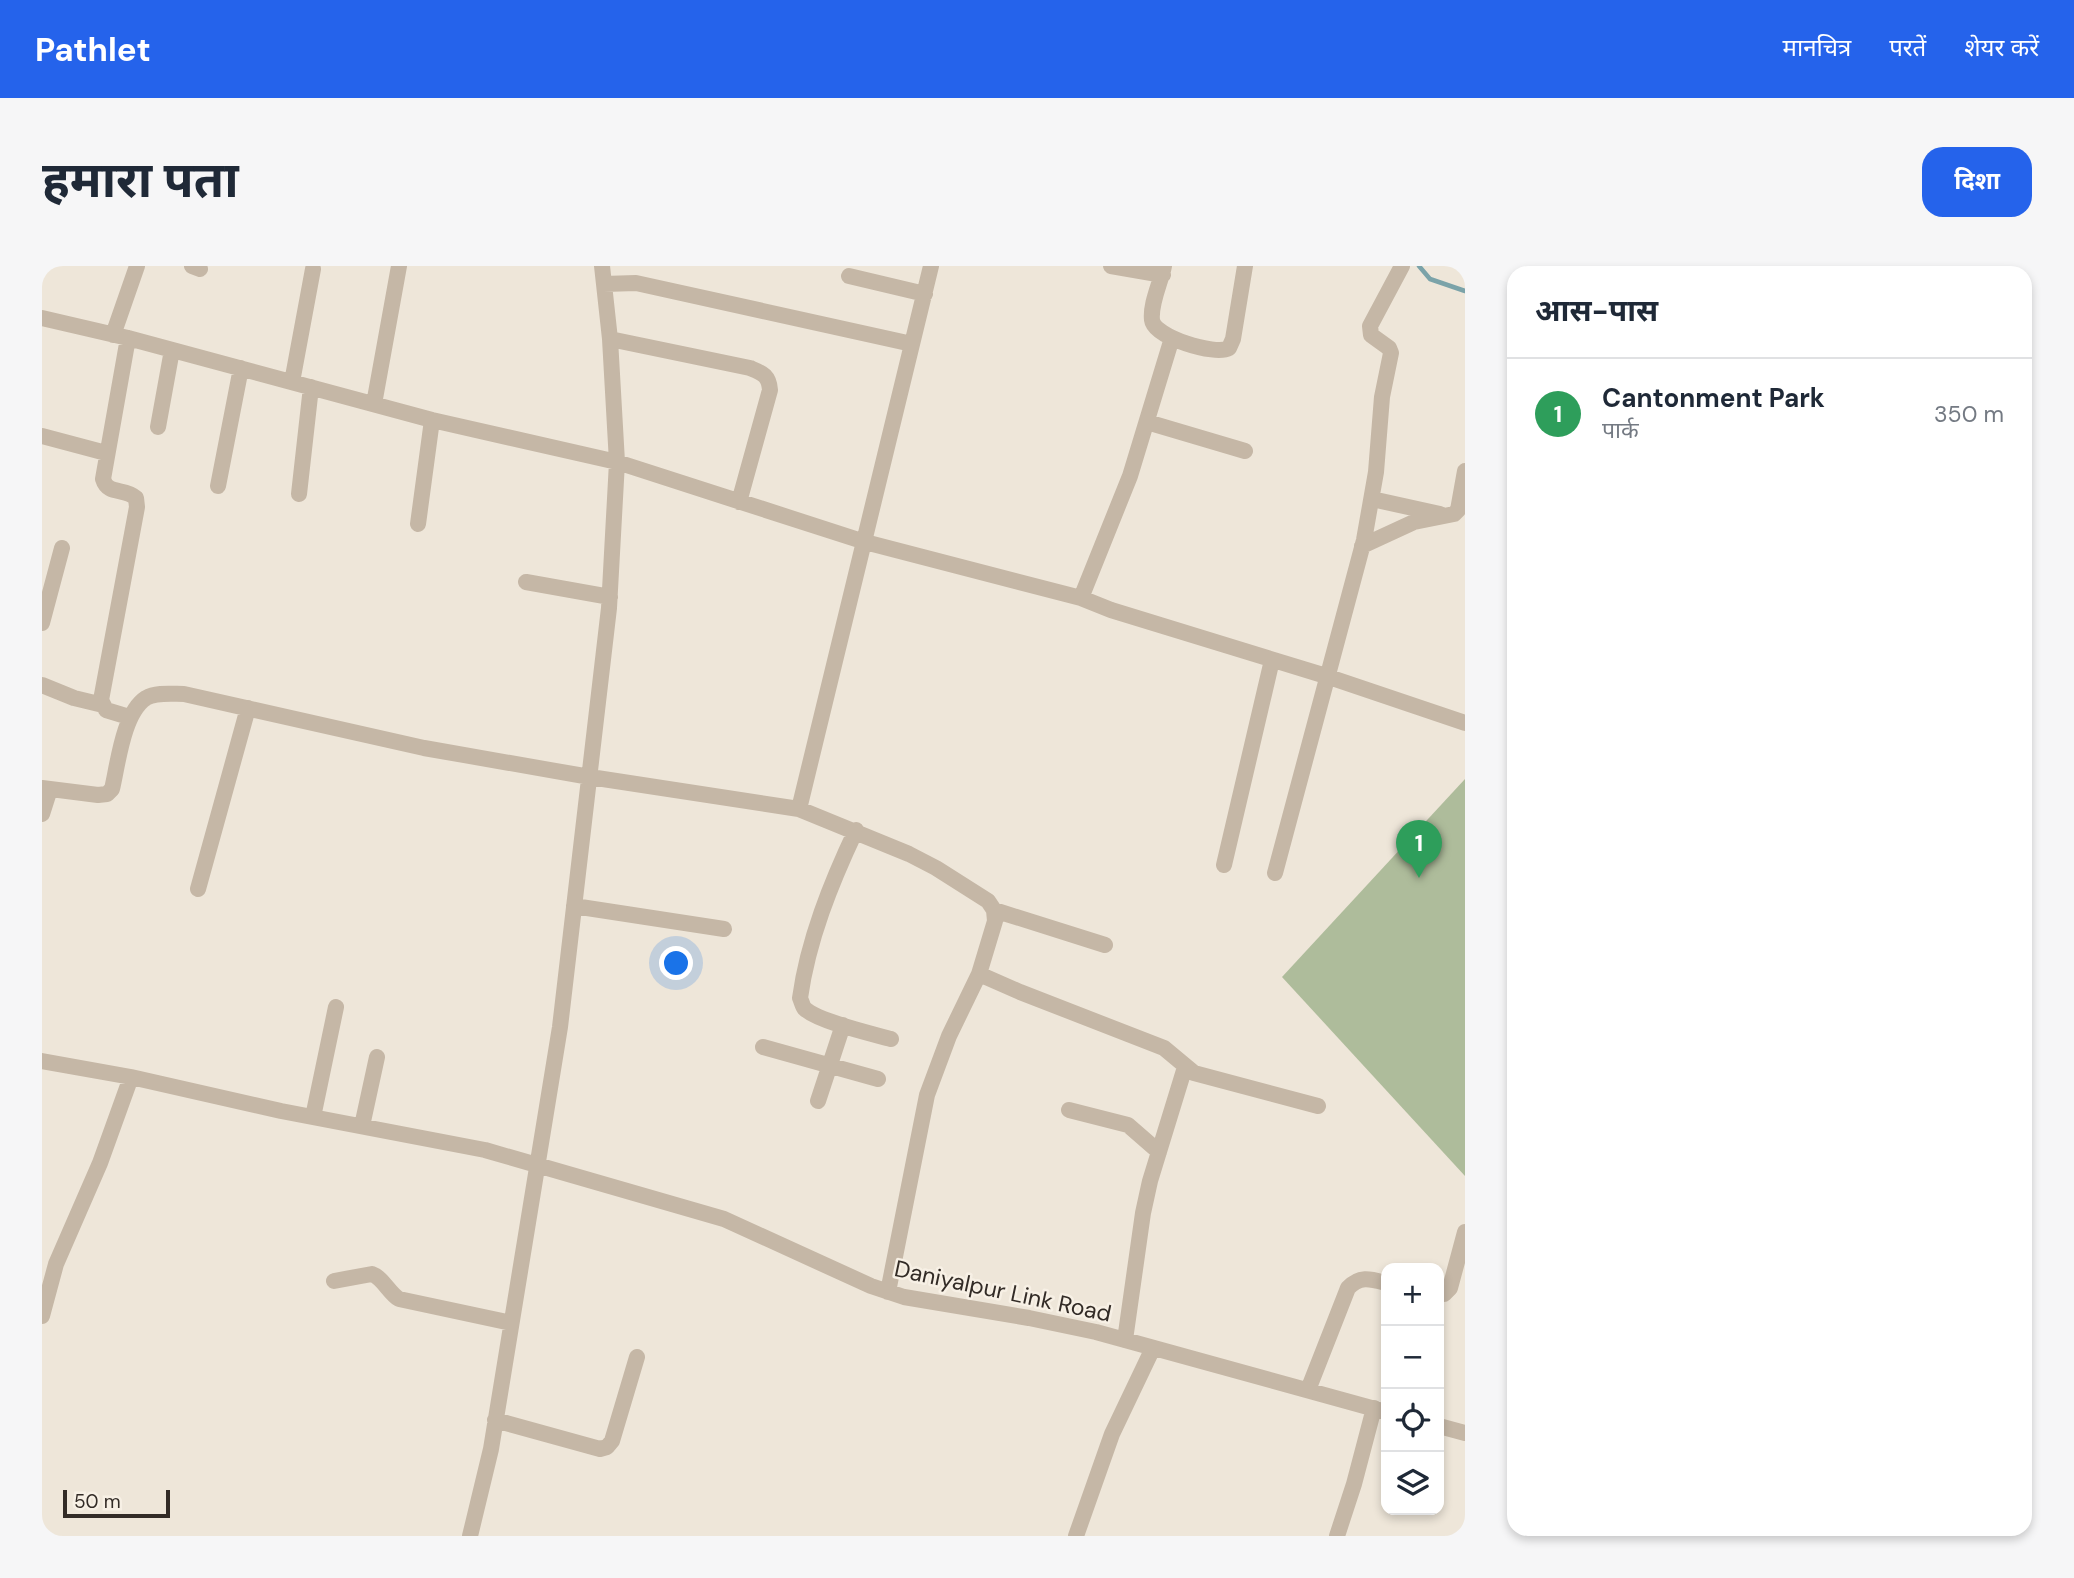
<!DOCTYPE html>
<html lang="hi">
<meta charset="utf-8">
<style>
body{margin:0;font-family:"DM Sans","Noto Sans Devanagari",sans-serif;background:#f6f6f7;color:#1f2937}
.controls{position:absolute;right:21px;bottom:21px;display:grid;overflow:hidden;border-radius:14px;box-shadow:0 4px 10px #0003}
.controls button{width:63px;height:63px;display:grid;place-items:center;padding:0;border:0;border-bottom:2px solid #e0e1e3;background:#fff;color:#1f2937;font:35px sans-serif}
.scale{position:absolute;left:21px;bottom:18px;width:107px;box-sizing:border-box;padding-left:7px;border:4px solid #322b26;border-top:0;font-size:19px;line-height:24px;white-space:nowrap;color:#322b26;-webkit-text-stroke:5px #f7f0e5;paint-order:stroke}
.you{position:absolute;left:635px;top:698px;width:24px;height:24px;margin:-18px;border:5px solid #fff;border-radius:50%;background:#1a73e8;box-shadow:0 0 0 10px #1a73e833}
.badge{display:grid;place-items:center;width:46px;height:46px;border-radius:50%;background:#2563eb;color:#fff;font-size:23px;font-weight:700}
.pin{position:absolute;translate:-50% -58px;filter:drop-shadow(0 2px 4px #0008)}
.pin::after{content:'';position:absolute;top:37px;width:24px;height:21px;background:inherit;clip-path:polygon(0 0,100% 0,50% 100%)}
.list{margin:0;padding:0;list-style:none}
h2{display:flex;justify-content:space-between;align-items:center;height:91px;margin:0;padding:0 28px;font-size:30px}
h2 small{font-size:23px;font-weight:400;color:#747a83}
.list li{display:grid;grid-template-columns:46px 1fr auto;gap:21px;align-items:center;box-sizing:border-box;height:112px;padding:0 28px;border-top:2px solid #e0e1e3}
.list b{display:block;font-size:26px;white-space:nowrap}
.list p{margin:0;font-size:23px;white-space:nowrap;color:#747a83}
.list em{font-size:23px;font-style:normal;color:#747a83}
.icon{flex:none;width:38px;height:38px;fill:none;stroke:currentColor;stroke-width:2;stroke-linecap:round;stroke-linejoin:round}
.map{position:relative;flex:none;width:1423px;height:1270px;overflow:hidden;border-radius:21px}
header{display:flex;align-items:center;gap:42px;box-sizing:border-box;height:98px;padding:0 35px;background:#2563eb;color:#fff}
header strong{font-size:33px}
nav{display:flex;gap:38px;margin-inline-start:auto;font-size:24px}
.intro{display:flex;align-items:center;justify-content:space-between;box-sizing:border-box;height:168px;padding:0 42px}
h1{margin:0;font-size:49px}
.button{padding:18px 32px;border-radius:21px;background:#2563eb;color:#fff;font-size:24px;font-weight:700}
main{display:flex;gap:42px;padding:0 42px}
aside{flex:1;background:#fff;border-radius:21px;box-shadow:0 4px 10px #0003}
.map>svg:first-child{display:block}
.green{fill:#aebc9b}
.lines{fill:none;stroke-linecap:round;stroke-linejoin:round}
.stream{stroke:#7ba3a9;stroke-width:4.5}
.minor{stroke:#c5b7a6;stroke-width:16}
.labels{text-anchor:middle;dominant-baseline:central;stroke-width:5;stroke-linejoin:round;paint-order:stroke}
.street-label{font-size:23px;fill:#322b26;stroke:#f7f0e5}
</style>
<header>
<strong>Pathlet</strong>
<nav><a>मानचित्र</a><a>परतें</a><a>शेयर करें</a></nav>
</header>
<div class="intro"><h1>हमारा पता</h1><a class="button">दिशा</a></div>
<main>
<div class="map">
<svg width="1423" height="1270" viewBox="0 0 1423 1270">
<rect width="100%" height="100%" fill="#eee6d9"/>
<path class="green" d="M1423,513V910L1240,711Z"/>
<g class="lines">
<path class="stream" d="M1377,0L1388,13L1423,25"/>
<path class="minor" d="M150,0L158,3
M1069,0L1121,9
M1122,0C1119,16 1108,37 1110,54C1112,71 1173,90 1187,82L1191,73L1203,0
M807,10L883,28
M562,18L594,17L870,78
M0,52L86,72L390,154L575,196L823,276L1039,332L1069,344L1284,410L1423,457
M71,69L95,0
M86,72L61,213C66,230 83,221 94,232L95,241L59,434L64,444L87,451
M568,73L708,102C720,107 727,109 728,124L697,236
M250,116L271,3
M332,138L357,0
M1105,156L1203,185
M116,161L130,84
M0,170L64,187
M176,220L199,102
M257,228L269,121
M1330,233L1398,248
M376,258L390,154
M1320,280L1372,256L1412,248L1416,244L1423,205
M484,316L568,331
M1039,332L1088,210L1130,72
M0,357L20,282
M0,419L32,432L61,439
M0,522L56,529L65,528L70,523C76,498 81,447 104,432C114,426 130,428 142,428L382,482L548,511L757,543L867,588L894,602L946,635L952,644L953,655L937,708L907,770L885,829L846,1026
M757,543L889,0
M0,548L8,523
M814,564C789,617 766,674 758,732C759,734 761,741 762,742C774,755 831,768 849,773
M1182,599L1230,394
M1233,607L1322,274L1334,206L1340,131L1349,87L1347,82L1329,69L1328,60L1360,0
M156,623L206,442
M532,640L682,663
M952,644L1063,679
M937,708L978,726L1122,782L1152,807L1276,840
M721,781L836,813
M0,795L89,811L239,845L443,884L682,953L829,1020L862,1031L987,1052L1054,1066L1344,1146
M776,835L801,759
M1027,844L1086,859L1117,886
M271,851L294,741
M320,860L335,791
M292,1015L330,1008C341,1012 347,1027 357,1033L469,1057
M1397,1028H1402L1408,1022L1423,966
M0,1050L14,998L58,897L89,811
M1083,1074L1101,947L1108,915L1143,801
M1266,1124L1306,1022C1318,1009 1329,1013 1344,1017
M453,1154L558,1183L565,1181L570,1175L595,1091
M1397,1160L1423,1167
M428,1270L449,1183L518,761L567,342L575,196L568,73L560,0
M1034,1270L1070,1168L1111,1082
M1295,1270L1312,1218L1332,1142"/>
</g>
<g class="labels">
<g class="street-label">
<text transform="translate(961 1025) rotate(12)">Daniyalpur Link Road</text>
</g>
</g>
</svg>
<div class="controls">
<button>+</button>
<button>−</button>
<button><svg class="icon" aria-label="locate" viewBox="0 0 24 24"><circle cx="12" cy="12" r="6"/><path d="M12 2v4M12 18v4M2 12h4M18 12h4"/></svg></button>
<button><svg class="icon" aria-label="layers" viewBox="0 0 24 24"><path d="M12 4l9 5-9 5-9-5zM3 14l9 5 9-5"/></svg></button>
</div>
<div class="scale">50 m</div>
<div class="you"></div>
<div class="pin badge" style="left:1377px;top:612px;background:#2e9e5b">1</div>
</div>
<aside>
<h2>आस-पास<small></small></h2>
<ul class="list">
<li><span class="badge" style="background:#2e9e5b">1</span><div><b>Cantonment Park</b><p>पार्क</p></div><em>350 m</em></li>
</ul>
</aside>
</main>
